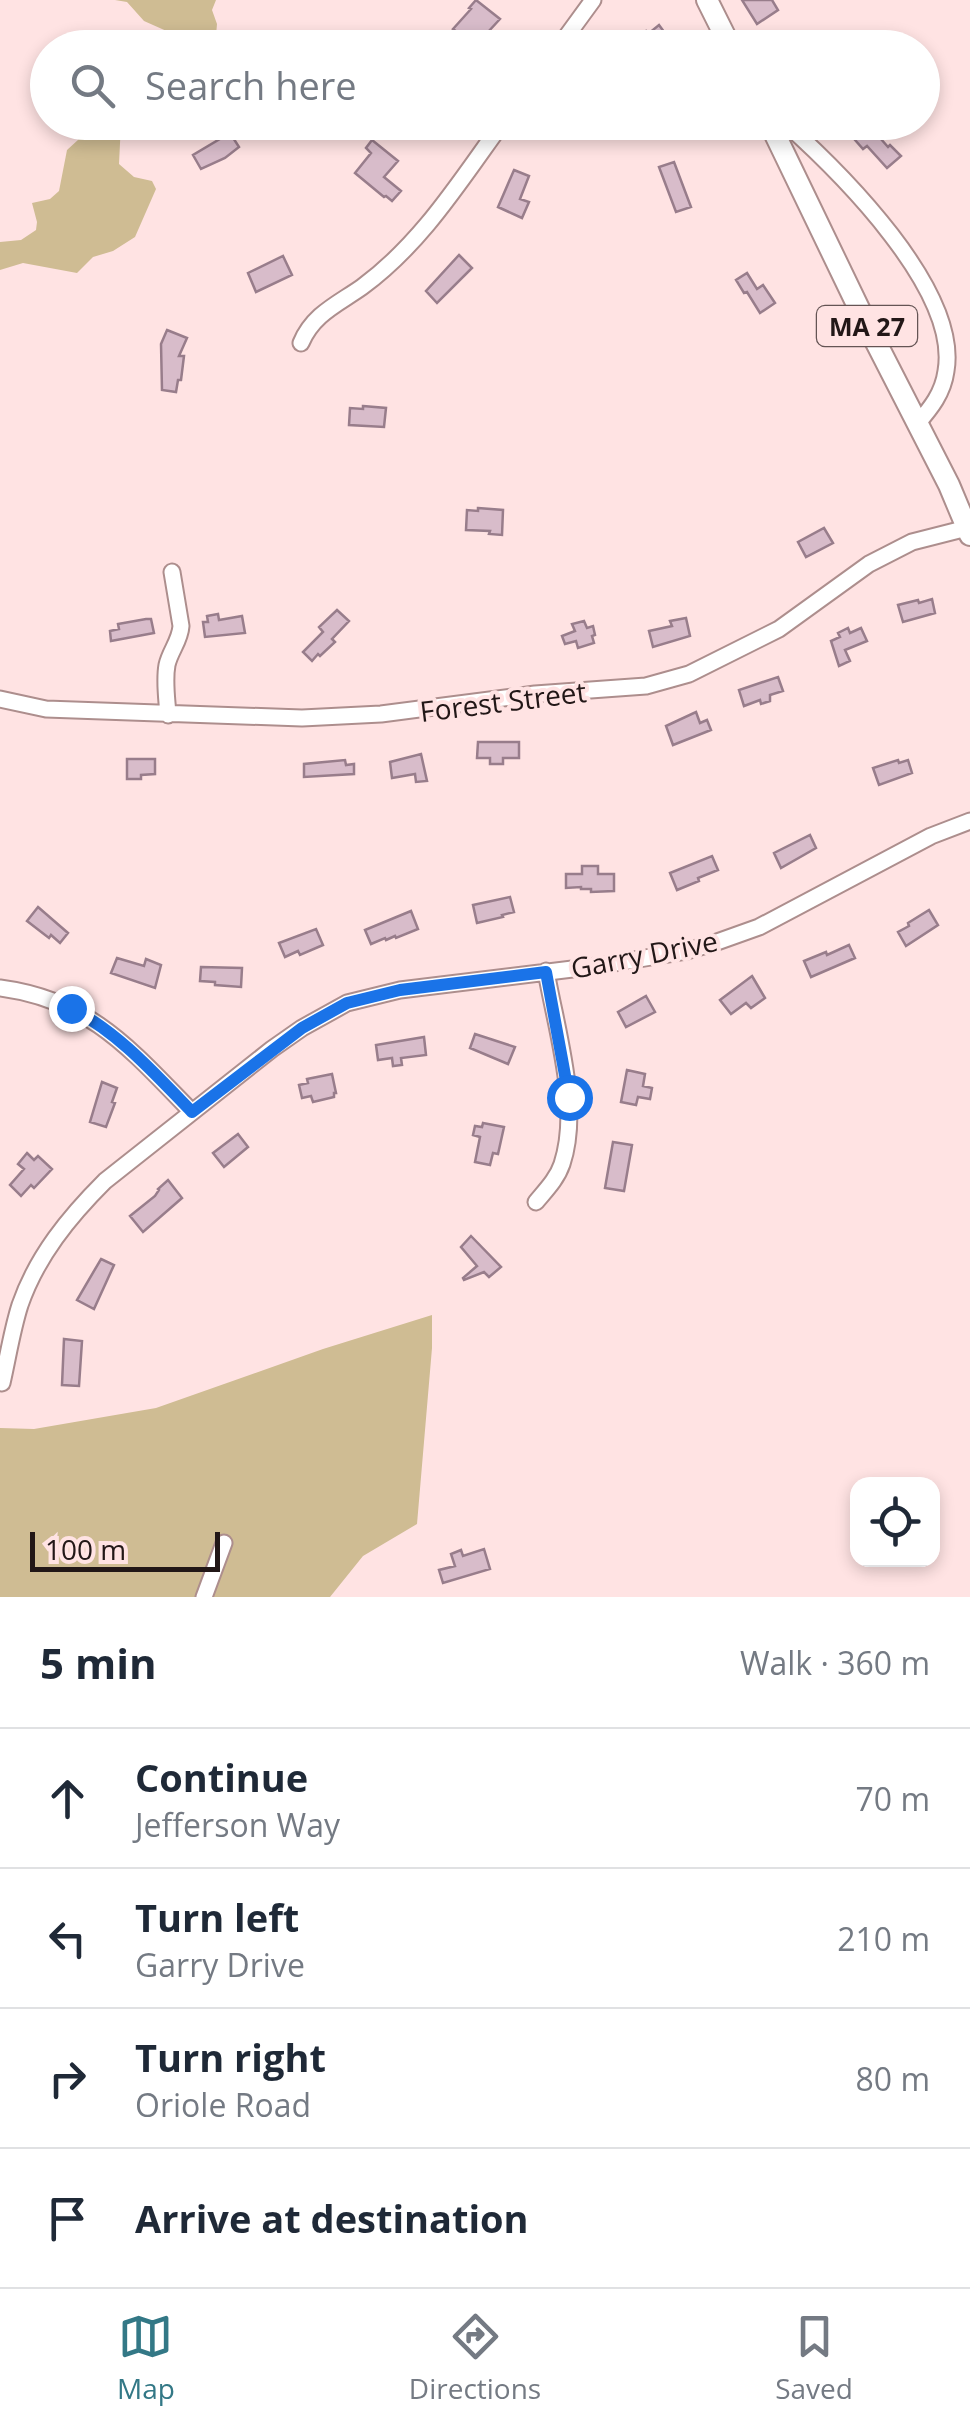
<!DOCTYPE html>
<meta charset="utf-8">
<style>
body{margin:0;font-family:"Open Sans",sans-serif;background:#f6f6f7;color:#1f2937}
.controls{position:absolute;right:30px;bottom:30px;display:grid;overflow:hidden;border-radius:20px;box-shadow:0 5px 15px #0003}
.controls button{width:90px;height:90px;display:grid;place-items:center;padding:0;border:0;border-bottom:2px solid #e0e1e3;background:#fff;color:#1f2937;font:50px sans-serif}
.scale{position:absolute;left:30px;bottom:25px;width:190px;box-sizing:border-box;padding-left:10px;border:5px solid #221717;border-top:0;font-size:28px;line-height:35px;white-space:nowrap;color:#221717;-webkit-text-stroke:8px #ffe3e3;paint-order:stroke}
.stop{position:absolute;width:30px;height:30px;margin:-22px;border:8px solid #1a73e8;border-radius:50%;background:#fff}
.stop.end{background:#1a73e8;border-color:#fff;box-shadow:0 2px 10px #0008}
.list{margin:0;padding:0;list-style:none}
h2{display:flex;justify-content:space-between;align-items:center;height:130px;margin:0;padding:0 40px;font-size:42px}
h2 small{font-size:32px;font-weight:400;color:#747a83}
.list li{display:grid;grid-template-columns:65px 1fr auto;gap:30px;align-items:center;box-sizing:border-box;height:140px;padding:0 40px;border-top:2px solid #e0e1e3}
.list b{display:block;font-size:38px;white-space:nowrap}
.list p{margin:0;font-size:32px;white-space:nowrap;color:#747a83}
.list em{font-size:32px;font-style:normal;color:#747a83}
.icon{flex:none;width:55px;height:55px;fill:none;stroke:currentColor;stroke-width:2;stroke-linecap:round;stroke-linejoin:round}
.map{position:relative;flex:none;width:970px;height:1597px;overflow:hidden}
.search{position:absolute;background:#fff;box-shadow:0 5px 15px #0003;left:30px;right:30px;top:30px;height:110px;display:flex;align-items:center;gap:25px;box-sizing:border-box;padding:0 35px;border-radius:55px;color:#747a83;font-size:38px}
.sheet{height:690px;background:#fff}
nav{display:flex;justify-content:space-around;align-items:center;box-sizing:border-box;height:140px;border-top:2px solid #e0e1e3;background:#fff;font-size:28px;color:#747a83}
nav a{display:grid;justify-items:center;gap:5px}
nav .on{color:#337886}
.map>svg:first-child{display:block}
.green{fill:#cfbc93}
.building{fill:#d8bcca;stroke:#987d8b;stroke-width:2.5}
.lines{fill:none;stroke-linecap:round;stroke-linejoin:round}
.minor-casing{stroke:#ad8e8d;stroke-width:19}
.major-casing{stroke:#ad8e8d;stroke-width:24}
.minor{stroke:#fff;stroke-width:15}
.major{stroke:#fff;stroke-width:20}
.route{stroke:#1a73e8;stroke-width:12}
.labels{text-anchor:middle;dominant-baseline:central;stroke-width:8;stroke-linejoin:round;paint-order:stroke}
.shield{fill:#ffe3e3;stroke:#645454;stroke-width:2.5}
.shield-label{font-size:25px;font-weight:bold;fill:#221717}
.street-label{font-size:28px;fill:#221717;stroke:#ffe3e3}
</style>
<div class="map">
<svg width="970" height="1597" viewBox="0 0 970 1597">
<rect width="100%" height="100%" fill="#ffe3e3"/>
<path class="green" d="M115,0H216L212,10L217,24L215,47H186L171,33L144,21L127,2Z
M85,123H121L119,164L134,177L152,181L156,189L135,237L113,251L93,257L77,273L23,263L0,270V242L21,240L36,230L37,222L32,203L50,199L59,191L67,150L79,139Z
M432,1315V1348L417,1524L363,1556L330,1597H0V1428L34,1429L156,1408L323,1349Z"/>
<path class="building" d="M476,0L500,19L475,46L453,29L471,9L469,8Z
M742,0H772L778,10L757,24Z
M659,25L670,40L660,48H624L646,31L648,34Z
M860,122H866L888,147L890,145L901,156L887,168L867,146L863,149L849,133Z
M230,133L239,147L225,158L201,169L193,155Z
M372,140L398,161L384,177L401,191L392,201L386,196L384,197L355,173L371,153L366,148Z
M674,162L691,207L676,212L659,167Z
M514,170L529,176L520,199L529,202L522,218L498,207Z
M459,255L472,268L437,303L426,291Z
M283,256L292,275L256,292L248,273Z
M747,273L757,289L763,285L775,303L760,313L747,292L744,293L736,280Z
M167,330L187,338L179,356H184L181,380H178L176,392L162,390L161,344Z
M363,406L386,408L384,427L349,425L350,408L363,409Z
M478,508L503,510L502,535L489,534L490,531L466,530L467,510L478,511Z
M824,528L833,543L806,557L798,542Z
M932,599L935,613L903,622L898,605L918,600L919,603Z
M337,610L349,621L332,639L335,642L320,656L318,654L312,661L303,652L323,632L319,627Z
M218,614L219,620L242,616L245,633L205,637L203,622H208L207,616Z
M686,618L690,636L653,647L649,631L672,626L670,621Z
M146,619H151L154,633L111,641L110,631L119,629L118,624Z
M584,621L587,628L593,626L595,635L592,636L594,643L578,648L576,641L565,644L562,636L575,631L572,624Z
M848,628L850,633L861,628L867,641L845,650L850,661L839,666L831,641L840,637L838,633Z
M778,677L783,691L770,695V701L761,704L760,700L744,706L739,690Z
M696,712L700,723L707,720L711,730L673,745L666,726Z
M478,742H519V758H503V764H490V758H477Z
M421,754L427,781L416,782L415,774L392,778L390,762Z
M127,759H155V774L141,775V779H127Z
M345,760L346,765L354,764V774L304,777V764Z
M898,760L899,763L908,760L912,773L879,785L873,768Z
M810,835L816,848L781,868L774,853Z
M712,856L718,870L698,878L699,881L677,890L670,873Z
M582,866H598V874H614V891L591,892V889H581V887L566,888V874H582Z
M510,897L514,912L502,915L503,917L477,923L473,905Z
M38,907L68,933L60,943L51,935L49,938L27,921Z
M929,910L938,925L906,946L898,932L909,926L908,923Z
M411,911L418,929L396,938L395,936L386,940L385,938L371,944L365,930Z
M316,929L323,945L300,955L298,951L285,957L279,943Z
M849,945L855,958L811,977L804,961L826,952L827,955Z
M117,958L144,966L146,959L161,965L155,988L111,973Z
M201,967L242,968L241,987L215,985V982L200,981Z
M752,976L765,998L751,1008L746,1003L731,1014L720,1000Z
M646,996L655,1012L626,1027L618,1012Z
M475,1034L515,1047L508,1064L470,1048Z
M424,1037L426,1055L401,1058L402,1065L393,1066L392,1058L378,1060L376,1045Z
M627,1070L645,1074L643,1086L652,1088L650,1099L638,1097L636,1105L621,1102Z
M332,1074L336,1093H334V1097L313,1102L311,1096L302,1098L299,1085L308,1083L307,1079Z
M102,1082L117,1088L112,1102L115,1103L106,1127L90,1122Z
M483,1123L504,1127L498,1154L493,1153L490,1165L475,1162L480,1137L473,1135L475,1126L482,1127Z
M238,1134L248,1147L224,1167L213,1153Z
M613,1142L632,1145L624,1191L605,1188Z
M27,1153L34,1160L38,1156L52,1169L34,1188L31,1185L21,1196L10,1185L24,1169L18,1164Z
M168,1180L182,1198L143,1232L130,1216L155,1196L159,1190L158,1189Z
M471,1236L501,1267L489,1277L484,1272L464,1280L463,1278L477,1266L461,1247Z
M101,1259L114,1265L94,1309L77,1300Z
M64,1339L82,1341L79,1386L62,1385Z
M484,1549L490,1569L443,1583L439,1570L455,1566L451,1554L461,1550L463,1556Z"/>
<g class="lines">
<defs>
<path id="minor" d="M558,48L593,0
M784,122C840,172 960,290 946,371C943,393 931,408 917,424
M301,343C313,314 338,304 362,287C422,243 460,181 503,122
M0,699L46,709L302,718L381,714L535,694L646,686L689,674L779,629L869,564L912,542L967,528
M168,715C167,699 164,681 167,665C170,651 180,641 181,626L172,572
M0,988C91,1000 131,1050 192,1112
M536,1202C546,1190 557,1179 562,1164C581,1107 556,1029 546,971
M2,1383C8,1357 12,1330 20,1305C37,1256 69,1217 105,1181L272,1049L302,1028L347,1003L400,990L597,966L687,951L717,942L759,927L931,836L970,821
M204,1597L224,1543"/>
<path id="major" d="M707,0L731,48
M769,122L864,319L949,485L970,535"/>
</defs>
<use href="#minor" class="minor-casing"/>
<use href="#major" class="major-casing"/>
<use href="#minor" class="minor"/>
<use href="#major" class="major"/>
</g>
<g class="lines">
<path class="route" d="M71,1008C119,1033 154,1073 192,1112L302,1028L347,1003L400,990L546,972L569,1097"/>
</g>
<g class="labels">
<rect class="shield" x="817" y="306" width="100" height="40" rx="8"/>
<g class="shield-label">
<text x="867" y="326">MA 27</text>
</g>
<g class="street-label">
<text transform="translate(503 701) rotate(-7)">Forest Street</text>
<text transform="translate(644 954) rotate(-11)">Garry Drive</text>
</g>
</g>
</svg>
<div class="controls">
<button><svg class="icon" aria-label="locate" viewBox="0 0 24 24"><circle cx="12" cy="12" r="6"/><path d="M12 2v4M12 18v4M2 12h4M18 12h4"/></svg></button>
</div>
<div class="scale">100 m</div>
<div class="stop" style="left:569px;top:1097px"></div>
<div class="stop end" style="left:71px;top:1008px"></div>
<div class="search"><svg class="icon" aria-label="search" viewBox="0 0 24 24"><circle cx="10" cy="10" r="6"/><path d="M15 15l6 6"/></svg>Search here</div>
</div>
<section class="sheet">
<h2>5 min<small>Walk · 360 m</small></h2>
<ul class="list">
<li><svg class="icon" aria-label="ahead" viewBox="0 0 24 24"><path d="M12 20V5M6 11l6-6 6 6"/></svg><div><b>Continue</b><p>Jefferson Way</p></div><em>70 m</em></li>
<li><svg class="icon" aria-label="left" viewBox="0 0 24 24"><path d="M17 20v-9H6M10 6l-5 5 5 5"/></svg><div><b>Turn left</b><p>Garry Drive</p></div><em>210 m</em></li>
<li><svg class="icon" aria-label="right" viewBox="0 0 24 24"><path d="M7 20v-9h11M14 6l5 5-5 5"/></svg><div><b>Turn right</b><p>Oriole Road</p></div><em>80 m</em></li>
<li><svg class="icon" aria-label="arrive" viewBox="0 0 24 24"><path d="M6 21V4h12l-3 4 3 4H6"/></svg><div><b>Arrive at destination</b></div></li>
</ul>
</section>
<nav>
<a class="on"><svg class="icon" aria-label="map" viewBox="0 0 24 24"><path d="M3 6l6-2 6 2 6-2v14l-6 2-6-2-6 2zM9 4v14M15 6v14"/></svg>Map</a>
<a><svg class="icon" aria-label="directions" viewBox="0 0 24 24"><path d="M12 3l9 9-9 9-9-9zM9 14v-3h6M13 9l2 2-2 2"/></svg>Directions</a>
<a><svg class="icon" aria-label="saved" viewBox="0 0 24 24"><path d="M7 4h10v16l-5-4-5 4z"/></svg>Saved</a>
</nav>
